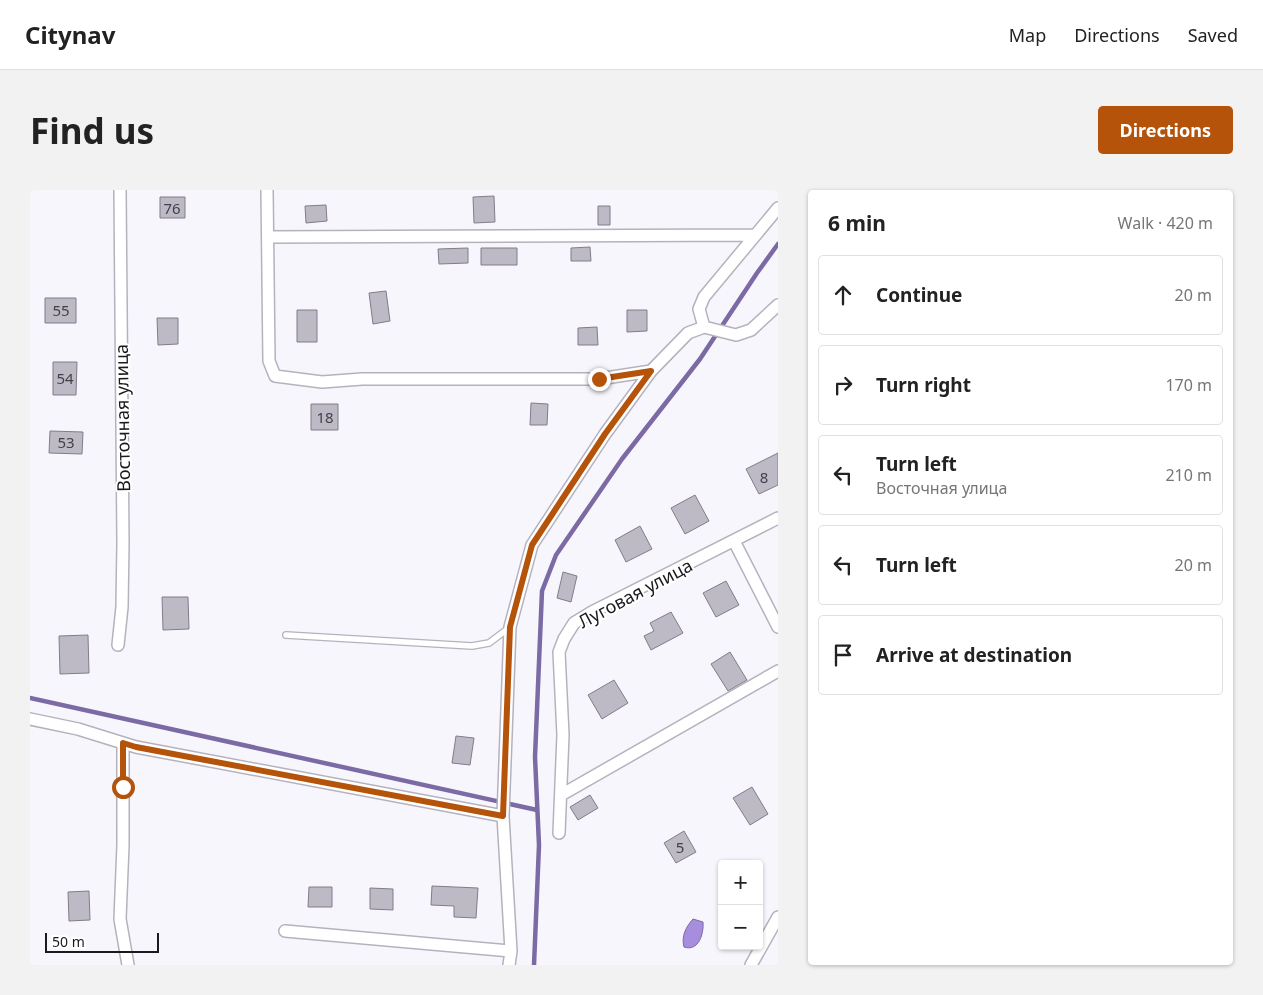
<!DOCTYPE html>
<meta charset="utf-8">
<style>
body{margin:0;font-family:"Noto Sans",sans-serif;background:#f2f2f2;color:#222}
.controls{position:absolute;right:15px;bottom:15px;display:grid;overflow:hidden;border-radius:5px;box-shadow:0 1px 4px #0004}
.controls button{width:45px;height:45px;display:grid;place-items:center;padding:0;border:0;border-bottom:1px solid #e0e0e0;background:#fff;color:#222;font:25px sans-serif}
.scale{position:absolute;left:15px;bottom:12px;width:114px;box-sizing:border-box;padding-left:5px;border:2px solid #1a191e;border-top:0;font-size:14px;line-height:18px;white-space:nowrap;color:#1a191e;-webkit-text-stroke:4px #fff;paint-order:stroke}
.stop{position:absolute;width:15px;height:15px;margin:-11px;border:4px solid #b45309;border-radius:50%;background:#fff}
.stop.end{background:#b45309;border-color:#fff;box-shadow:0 1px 5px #0008}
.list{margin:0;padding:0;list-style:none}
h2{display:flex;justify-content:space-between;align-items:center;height:65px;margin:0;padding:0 20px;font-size:21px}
h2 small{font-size:16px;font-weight:400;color:#767676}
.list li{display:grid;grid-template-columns:32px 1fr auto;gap:15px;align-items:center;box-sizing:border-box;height:80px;margin:0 10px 10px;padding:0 10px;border:1px solid #e0e0e0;border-radius:5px}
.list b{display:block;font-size:19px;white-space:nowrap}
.list p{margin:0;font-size:16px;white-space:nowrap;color:#767676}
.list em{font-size:16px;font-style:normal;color:#767676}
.icon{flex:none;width:28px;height:28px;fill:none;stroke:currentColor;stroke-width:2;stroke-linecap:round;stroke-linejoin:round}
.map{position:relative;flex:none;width:748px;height:775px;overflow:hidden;border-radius:5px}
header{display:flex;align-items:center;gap:30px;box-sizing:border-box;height:70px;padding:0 25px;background:#fff;border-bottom:1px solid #e0e0e0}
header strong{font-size:24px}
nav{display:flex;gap:28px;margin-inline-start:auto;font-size:18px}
.intro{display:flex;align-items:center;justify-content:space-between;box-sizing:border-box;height:120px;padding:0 30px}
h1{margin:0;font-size:35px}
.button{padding:12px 22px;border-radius:5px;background:#b45309;color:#fff;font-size:18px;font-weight:700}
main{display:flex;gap:30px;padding:0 30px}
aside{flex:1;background:#fff;border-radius:5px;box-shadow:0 1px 4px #0004}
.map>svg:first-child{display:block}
.water{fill:#a68ddd;stroke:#7c6aa4}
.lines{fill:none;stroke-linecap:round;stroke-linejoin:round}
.stream{stroke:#7c6aa4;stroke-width:4.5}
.building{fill:#bdbac6;stroke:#807d88}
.lane-casing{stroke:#b5b2be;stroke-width:8}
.street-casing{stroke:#b5b2be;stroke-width:14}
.lane{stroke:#fff;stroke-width:5.5}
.street{stroke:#fff;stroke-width:11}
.route{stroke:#b45309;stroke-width:6}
.labels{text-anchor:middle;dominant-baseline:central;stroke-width:4;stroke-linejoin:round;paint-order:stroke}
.number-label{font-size:15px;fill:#434148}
.street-label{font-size:18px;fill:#1a191e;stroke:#fff}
</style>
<header>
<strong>Citynav</strong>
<nav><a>Map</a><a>Directions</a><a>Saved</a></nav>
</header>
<div class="intro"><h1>Find us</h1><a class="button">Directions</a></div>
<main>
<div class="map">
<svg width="748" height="775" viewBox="0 0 748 775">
<rect width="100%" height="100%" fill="#f8f6fd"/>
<path class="water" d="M663,729L673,732C674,743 669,762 654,757C651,746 656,737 663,729Z"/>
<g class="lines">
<path class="stream" d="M0,508L507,620
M504,775L509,655L505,567L512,401L526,365L592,269L670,169L727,83L748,54"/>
</g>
<path class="building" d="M464,6L465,32L444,33L443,7Z
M130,7H155V28H130Z
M296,15L297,31L276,33L275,16Z
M568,16H580V35H568Z
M560,57L561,71H541V58Z
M438,58V73L409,74L408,59Z
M451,58H487V75H451Z
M356,101L360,131L343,134L339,103Z
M15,108H46V133H15Z
M267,120H287V152H267Z
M597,120H617V141L597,142Z
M127,128H148V154L128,155Z
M567,137L568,155H548V138Z
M23,172H47L46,205H23Z
M501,213L518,214L517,235H500Z
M281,214H308V240H281Z
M20,241L53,242L52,264L19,263Z
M748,263V295L729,304L716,279Z
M665,305L679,331L655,344L641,318Z
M610,336L622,359L596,372L585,350Z
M533,382L547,386L541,412L527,408Z
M696,391L709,415L686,427L673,403Z
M132,407H158L159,439L133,440Z
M641,422L653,443L621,460L614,446L624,441L620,433Z
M58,445L59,483L30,484L29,446Z
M700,462L717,490L698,501L681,474Z
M584,490L598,513L572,529L558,505Z
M426,546L444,548L440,575L422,573Z
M722,597L738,624L720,635L703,608Z
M560,605L568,618L548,630L540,617Z
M654,641L666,662L646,673L634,653Z
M402,696L448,698L446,728L424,727V716L401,715Z
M279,697H302V717H278Z
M340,698L363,699V720L340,719Z
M59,701L60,730L39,731L38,702Z"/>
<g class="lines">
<defs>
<path id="lane" d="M256,445L442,456L459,453L479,438"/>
<path id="street" d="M237,0L239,171L245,186L292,192L332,189H569L621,181L658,143L674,137L706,145L721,140L748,115
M238,47L725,45
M674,137L669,119L674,107L748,18
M704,351L748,437
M88,455L92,417L93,353L90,0
M0,529L48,539L106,557L473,626
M93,553V655L90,729L98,775
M531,605L748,481
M529,643L533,545L529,462L534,449L544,433L562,422L748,328
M255,741L481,761
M479,775L481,761L473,626L480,437L502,355L575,244L621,181
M721,775L748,727"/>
</defs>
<use href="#lane" class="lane-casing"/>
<use href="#street" class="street-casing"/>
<use href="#lane" class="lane"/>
<use href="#street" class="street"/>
</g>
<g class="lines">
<path class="route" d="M93,597V553L106,557L473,626L480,437L502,355L575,244L621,181L569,189"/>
</g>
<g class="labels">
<g class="number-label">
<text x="142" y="18">76</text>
<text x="31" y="120">55</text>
<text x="35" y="188">54</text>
<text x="295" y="227">18</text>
<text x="36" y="252">53</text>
<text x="734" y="287">8</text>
<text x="650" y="657">5</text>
</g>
<g class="street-label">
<text transform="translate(92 228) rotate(-91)">Восточная улица</text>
<text transform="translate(605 403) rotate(-28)">Луговая улица</text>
</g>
</g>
</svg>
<div class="controls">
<button>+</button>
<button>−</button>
</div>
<div class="scale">50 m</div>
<div class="stop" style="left:93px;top:597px"></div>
<div class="stop end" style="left:569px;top:189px"></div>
</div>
<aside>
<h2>6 min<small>Walk · 420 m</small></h2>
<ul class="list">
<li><svg class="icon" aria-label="ahead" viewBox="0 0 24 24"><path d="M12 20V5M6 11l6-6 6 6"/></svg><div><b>Continue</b></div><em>20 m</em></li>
<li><svg class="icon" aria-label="right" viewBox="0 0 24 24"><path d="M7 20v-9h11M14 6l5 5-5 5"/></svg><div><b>Turn right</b></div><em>170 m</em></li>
<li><svg class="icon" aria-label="left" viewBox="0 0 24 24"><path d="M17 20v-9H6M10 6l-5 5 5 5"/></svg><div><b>Turn left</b><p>Восточная улица</p></div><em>210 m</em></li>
<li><svg class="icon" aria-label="left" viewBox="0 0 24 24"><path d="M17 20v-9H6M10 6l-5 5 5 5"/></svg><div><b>Turn left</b></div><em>20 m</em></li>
<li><svg class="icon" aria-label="arrive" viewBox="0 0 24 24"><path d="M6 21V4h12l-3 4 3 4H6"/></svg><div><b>Arrive at destination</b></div></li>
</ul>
</aside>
</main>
